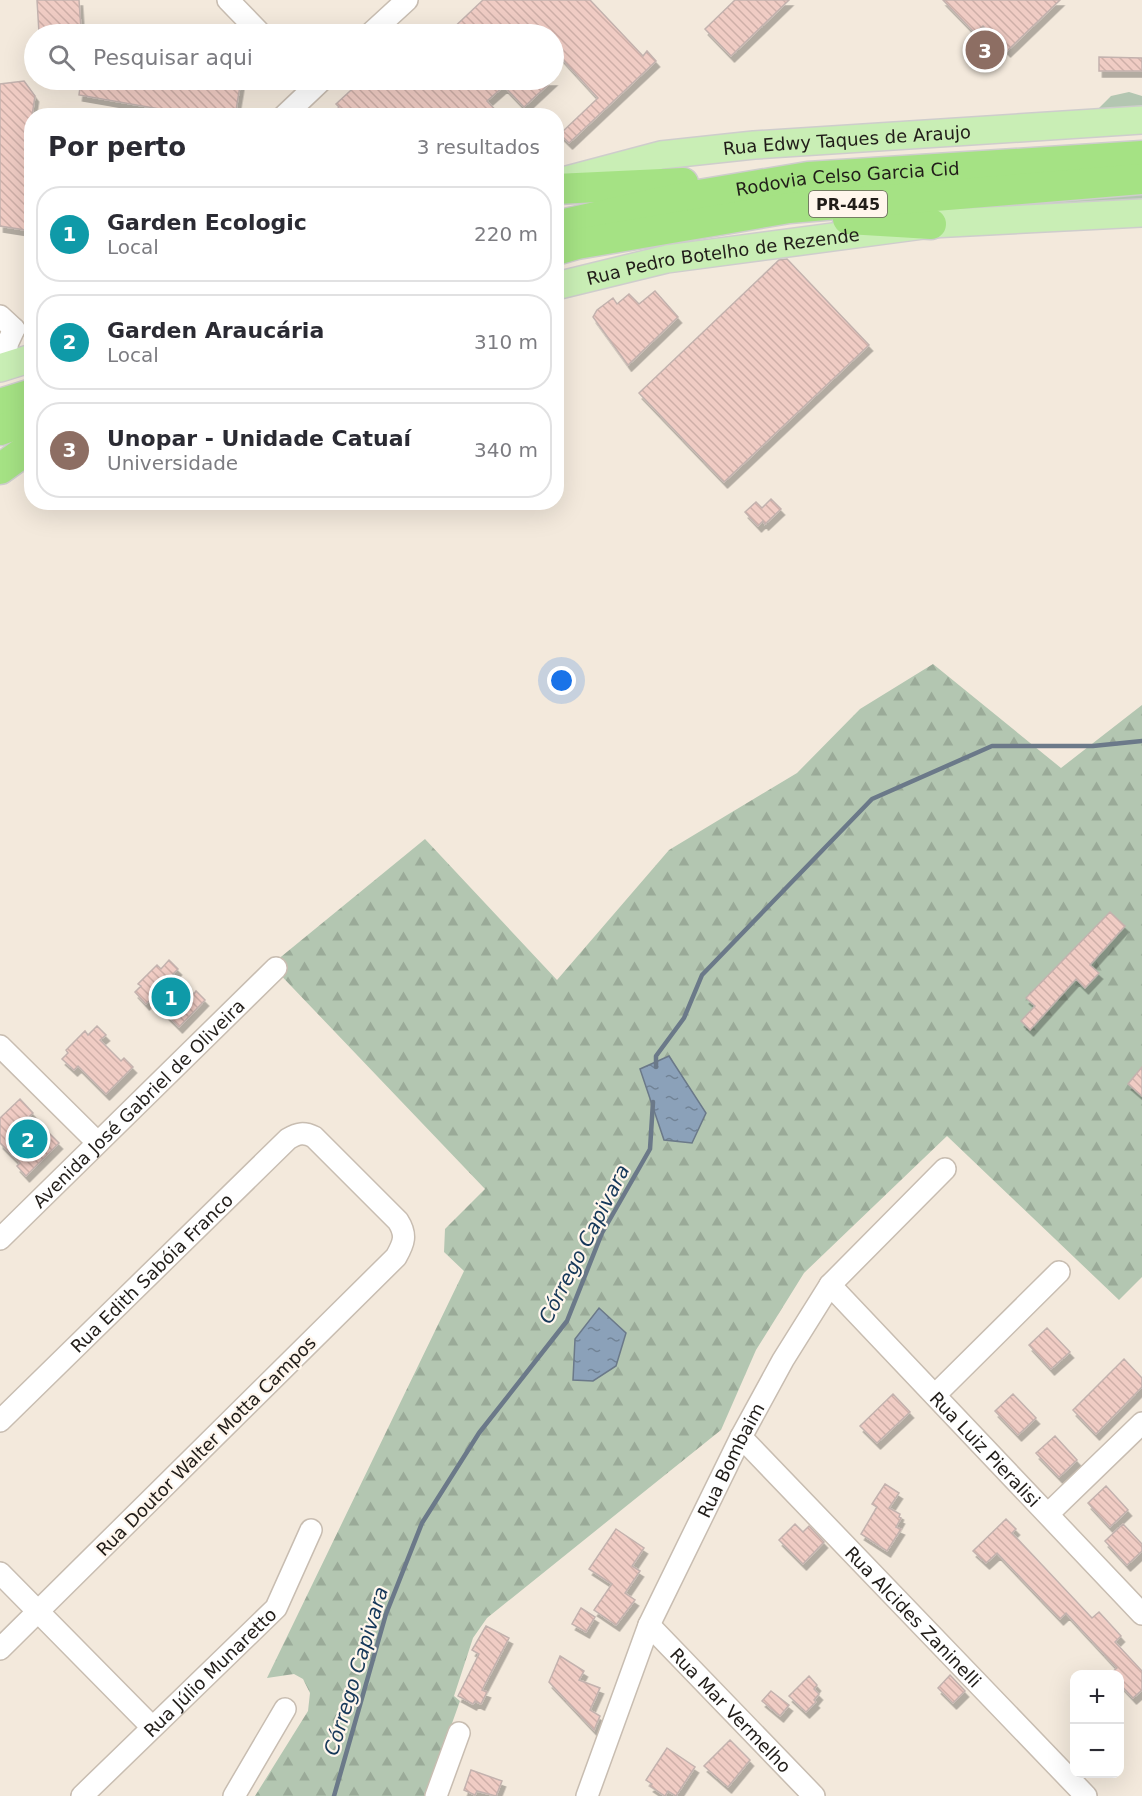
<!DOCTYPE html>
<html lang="pt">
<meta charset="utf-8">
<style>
body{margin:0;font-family:"DejaVu Sans",sans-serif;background:#f7f7f7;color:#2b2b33}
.controls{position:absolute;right:18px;bottom:18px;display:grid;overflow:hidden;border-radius:12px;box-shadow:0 6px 24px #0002}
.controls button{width:54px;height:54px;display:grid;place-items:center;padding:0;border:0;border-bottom:2px solid #e1e1e2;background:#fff;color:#2b2b33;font:30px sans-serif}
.you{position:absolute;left:562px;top:681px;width:21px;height:21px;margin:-15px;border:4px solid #fff;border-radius:50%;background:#1a73e8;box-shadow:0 0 0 9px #1a73e833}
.badge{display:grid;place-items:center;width:39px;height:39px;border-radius:50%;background:#7c3aed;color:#fff;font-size:20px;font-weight:700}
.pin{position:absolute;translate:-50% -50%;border:3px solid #fff;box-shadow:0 2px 6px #0006}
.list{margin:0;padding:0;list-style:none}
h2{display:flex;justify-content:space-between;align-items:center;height:78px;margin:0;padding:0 24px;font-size:26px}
h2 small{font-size:20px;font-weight:400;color:#7c7c81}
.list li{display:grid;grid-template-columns:39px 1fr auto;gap:18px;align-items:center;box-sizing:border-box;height:96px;margin:0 12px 12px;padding:0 12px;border:2px solid #e1e1e2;border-radius:24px}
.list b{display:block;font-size:22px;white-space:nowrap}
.list p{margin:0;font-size:20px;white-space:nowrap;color:#7c7c81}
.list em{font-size:20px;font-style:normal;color:#7c7c81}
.icon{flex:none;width:33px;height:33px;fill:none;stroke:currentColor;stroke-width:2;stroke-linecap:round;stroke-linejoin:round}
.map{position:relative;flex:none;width:1142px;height:1796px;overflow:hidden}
.search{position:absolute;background:#fff;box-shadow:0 6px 24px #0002;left:24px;top:24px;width:540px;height:66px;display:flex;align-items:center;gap:15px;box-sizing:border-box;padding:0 21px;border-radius:33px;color:#7c7c81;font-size:22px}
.panel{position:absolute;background:#fff;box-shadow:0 6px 24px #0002;left:24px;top:108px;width:540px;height:402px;border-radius:24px}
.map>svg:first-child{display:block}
.green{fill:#b3c6b1}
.forest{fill:url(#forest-firs)}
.water{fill:url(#water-ripples);stroke:#6b7989;stroke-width:1.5}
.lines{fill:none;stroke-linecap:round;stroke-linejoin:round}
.stream{stroke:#6b7989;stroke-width:4.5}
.building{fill:url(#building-back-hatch);stroke:#c3b2ae;stroke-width:1.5;filter:url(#shadow)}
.minor-casing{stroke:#c8bdb1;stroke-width:24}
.major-casing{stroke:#cecdcc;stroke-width:30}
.highway-casing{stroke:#cecdcc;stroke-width:33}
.minor{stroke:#fff;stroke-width:21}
.major{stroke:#c9eeb5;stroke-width:27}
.highway{stroke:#a5e284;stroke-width:30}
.labels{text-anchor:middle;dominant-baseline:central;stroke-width:4.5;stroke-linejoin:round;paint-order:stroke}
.shield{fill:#fff6ec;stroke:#645e58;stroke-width:1.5}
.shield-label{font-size:16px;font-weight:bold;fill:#211d19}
.street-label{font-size:18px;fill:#211d19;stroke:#fff6ec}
.water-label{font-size:20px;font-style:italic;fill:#153759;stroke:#fff6ec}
</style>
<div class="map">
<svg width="1142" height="1796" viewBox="0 0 1142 1796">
<defs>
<pattern id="forest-firs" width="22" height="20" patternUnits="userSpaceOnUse" patternTransform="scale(1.5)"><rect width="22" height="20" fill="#b3c6b1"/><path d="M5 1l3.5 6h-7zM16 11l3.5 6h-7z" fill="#9aaa98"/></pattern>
<pattern id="water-ripples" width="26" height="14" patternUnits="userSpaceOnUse" patternTransform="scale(1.5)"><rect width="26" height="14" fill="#8ba1b9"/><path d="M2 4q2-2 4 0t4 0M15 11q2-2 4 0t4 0" fill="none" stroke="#718396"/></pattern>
<pattern id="building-back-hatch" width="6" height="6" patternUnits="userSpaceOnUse" patternTransform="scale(1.5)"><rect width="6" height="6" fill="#f0ccc4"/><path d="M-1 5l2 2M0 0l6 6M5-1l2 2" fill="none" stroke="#ceafa8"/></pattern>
<filter id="shadow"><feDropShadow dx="3.5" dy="6" stdDeviation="0" flood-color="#0004"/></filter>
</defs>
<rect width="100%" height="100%" fill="#f3e9dc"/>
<path class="green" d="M1129,92L1142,96V107L1098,109L1111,96Z
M1142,189V203L964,213V197Z"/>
<path class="forest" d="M933,664L1061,768L1142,705V1277L1119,1300L947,1136L804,1273L756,1350L721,1430L487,1618L473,1638L454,1696L460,1701L426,1796H255L308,1711L310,1693L303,1679L294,1674L267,1678L464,1271L444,1252L445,1229L485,1189L271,965L425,839L557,980L669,850L797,773L860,709Z"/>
<path class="water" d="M669,1056L706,1113L692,1143L664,1140L640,1069Z
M599,1308L626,1333L616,1366L593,1381L573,1380L575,1339Z"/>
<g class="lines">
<path class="stream" d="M656,1067V1056L684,1018L702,975L872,799L992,746H1093L1142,741
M334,1796L386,1614L422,1523L479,1433L567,1321L602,1233L650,1149L653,1102"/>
</g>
<path class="building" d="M37,0H79L81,30L39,33Z
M483,0H590L643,56L647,51L656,61L569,143L560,134L598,98L554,50V34H447Z
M735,0H789L731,56L705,29Z
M943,0H1060L1007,51L983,26L975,33Z
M1099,57L1142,58V71H1099Z
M81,80H241L235,116H200L79,95Z
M362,80H553L524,107L504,86L487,101L501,116H330L339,107L336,104Z
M24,81L35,96L32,116V231L0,226V84Z
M787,259L869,345L724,482L639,393L779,260Z
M655,291L678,317L628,365L593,317L597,310L613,298L617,304L629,294L639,304Z
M771,499L781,509L765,524L763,521L758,526L745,512L756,502L762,508Z
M1110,912L1125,926L1090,965L1099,973L1085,988L1076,979L1030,1030L1021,1021L1035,1006L1026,998Z
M169,960L178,969L173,974L194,994L196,991L205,1000L179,1027L151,999L146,1004L135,992L141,986L138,984L157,965L161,969Z
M97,1026L106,1035L100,1040L121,1061L124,1058L133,1067L106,1094L78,1066L74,1070L62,1059L68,1053L66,1050L85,1031L88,1035Z
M1142,1067V1096L1128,1084Z
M20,1099L33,1113L29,1117L47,1135L49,1133L59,1143L26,1176L17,1166L20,1163L0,1143V1118Z
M1047,1328L1070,1352L1051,1369L1029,1345Z
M1124,1359L1142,1378V1387L1096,1434L1073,1410Z
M893,1394L910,1412L877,1443L860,1426Z
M1013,1394L1036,1418L1018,1435L995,1411Z
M1055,1436L1077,1460L1059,1477L1036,1453Z
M885,1484L899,1493L889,1508L900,1514L899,1517L901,1518L896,1527L901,1529L887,1551L861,1534L877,1507L872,1504Z
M1106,1486L1128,1510L1110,1527L1088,1503Z
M1006,1519L1016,1529L1012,1533L1092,1618L1099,1612L1121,1636L1115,1642L1142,1671V1690L1133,1698L1119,1683V1674H1110L1117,1668L1066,1613L1060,1619L997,1553L986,1563L973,1551Z
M795,1524L803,1532L809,1526L824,1542L803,1564L779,1540Z
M1123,1524L1142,1544V1551L1127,1565L1105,1541Z
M616,1529L644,1548L632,1566L640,1571L625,1593L635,1600L616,1625L594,1610L612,1584L589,1569Z
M581,1608L595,1617L586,1632L572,1624Z
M486,1626L509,1638L482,1690L487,1692L481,1704L475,1701L473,1704L458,1696L479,1654L472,1650Z
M560,1656L584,1671L579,1680L600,1688L590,1710L600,1716L594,1730L549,1682Z
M950,1675L965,1691L953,1703L938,1688Z
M809,1676L817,1685L814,1689L819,1694L814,1700L816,1702L806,1712L789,1696Z
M771,1691L789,1705L780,1716L762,1701Z
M730,1740L750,1760L728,1787L704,1766Z
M667,1748L695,1767L676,1796L668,1791L665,1796L650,1786L652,1784L646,1780Z
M471,1770L502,1781L496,1796L477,1791L475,1795L464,1790Z"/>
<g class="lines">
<defs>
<g id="minor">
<path d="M228,0L261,34"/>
<path d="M370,34L407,0"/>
<path d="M284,116L322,80"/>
<path d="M0,316L14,329"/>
<path d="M2,368L8,342L14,329"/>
<path d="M0,1046L97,1142"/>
<path id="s1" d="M0,1239L276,968"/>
<path id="s2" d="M830,1285L1142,1614"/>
<path d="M935,1395L1059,1272"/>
<path id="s3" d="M0,1421L288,1139C298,1133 304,1132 314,1137L398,1221C407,1235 404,1243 396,1257L0,1649"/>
<path id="s4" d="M741,1437L1086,1796"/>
<path d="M1048,1514L1142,1423"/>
<path d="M0,1573L152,1727"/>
<path id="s5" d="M649,1625L814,1796"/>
<path id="s6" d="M82,1796L276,1608L311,1530"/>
<path d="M234,1796L285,1709"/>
<path d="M436,1796L459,1733"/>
<path id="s7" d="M587,1796L649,1625L741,1437L783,1360L830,1285L945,1169"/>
</g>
<g id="major">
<path id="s8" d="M563,181L661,155L754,145L1142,120"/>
<path id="s9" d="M556,286L667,259L931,224L1142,213"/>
<path d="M0,368L32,358"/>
</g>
<g id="highway">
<path d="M556,189L683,183"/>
<path d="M848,219L931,224"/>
<path id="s10" d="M556,226L681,198L808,177L1142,156"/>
<path d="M556,250L577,244L789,208L1142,179"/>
<path d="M0,404L32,394"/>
<path d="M0,430L32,419"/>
<path d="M0,469L32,446"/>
</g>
</defs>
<use href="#minor" class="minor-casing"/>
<use href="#major" class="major-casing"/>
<use href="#highway" class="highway-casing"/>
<use href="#minor" class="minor"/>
<use href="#major" class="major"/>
<use href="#highway" class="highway"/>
</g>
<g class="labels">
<rect class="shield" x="809" y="191" width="78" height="26" rx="4.5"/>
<g class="shield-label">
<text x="848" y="204">PR-445</text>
</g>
<g class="street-label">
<text stroke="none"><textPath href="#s8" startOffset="288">Rua Edwy Taques de Araujo</textPath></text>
<text stroke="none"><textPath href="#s10" startOffset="296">Rodovia Celso Garcia Cid</textPath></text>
<text stroke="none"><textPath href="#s9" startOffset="170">Rua Pedro Botelho de Rezende</textPath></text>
<text stroke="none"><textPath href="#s1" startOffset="194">Avenida José Gabriel de Oliveira</textPath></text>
<text stroke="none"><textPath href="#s3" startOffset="212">Rua Edith Sabóia Franco</textPath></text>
<text transform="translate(206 1446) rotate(-45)">Rua Doutor Walter Motta Campos</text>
<text stroke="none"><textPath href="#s2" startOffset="226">Rua Luiz Pieralisi</textPath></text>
<text stroke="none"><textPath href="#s7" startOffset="366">Rua Bombaim</textPath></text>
<text stroke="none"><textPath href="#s4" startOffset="249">Rua Alcides Zaninelli</textPath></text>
<text stroke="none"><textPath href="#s6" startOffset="178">Rua Júlio Munaretto</textPath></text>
<text stroke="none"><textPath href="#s5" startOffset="118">Rua Mar Vermelho</textPath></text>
</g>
<g class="water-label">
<text transform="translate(584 1244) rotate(-63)">Córrego Capivara</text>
<text transform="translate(356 1671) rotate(-73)">Córrego Capivara</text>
</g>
</g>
</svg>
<div class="controls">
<button>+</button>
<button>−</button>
</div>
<div class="you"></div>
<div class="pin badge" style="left:171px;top:997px;background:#0f9aa8">1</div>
<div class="pin badge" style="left:28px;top:1139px;background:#0f9aa8">2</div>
<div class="pin badge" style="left:985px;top:50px;background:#8d6e63">3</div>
<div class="search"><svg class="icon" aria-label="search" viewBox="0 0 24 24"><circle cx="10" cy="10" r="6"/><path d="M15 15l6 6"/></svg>Pesquisar aqui</div>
<section class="panel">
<h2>Por perto<small>3 resultados</small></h2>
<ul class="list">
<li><span class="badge" style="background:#0f9aa8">1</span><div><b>Garden Ecologic</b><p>Local</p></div><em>220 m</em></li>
<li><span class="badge" style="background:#0f9aa8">2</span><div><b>Garden Araucária</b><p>Local</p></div><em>310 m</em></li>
<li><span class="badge" style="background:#8d6e63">3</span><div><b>Unopar - Unidade Catuaí</b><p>Universidade</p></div><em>340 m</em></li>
</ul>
</section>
</div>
